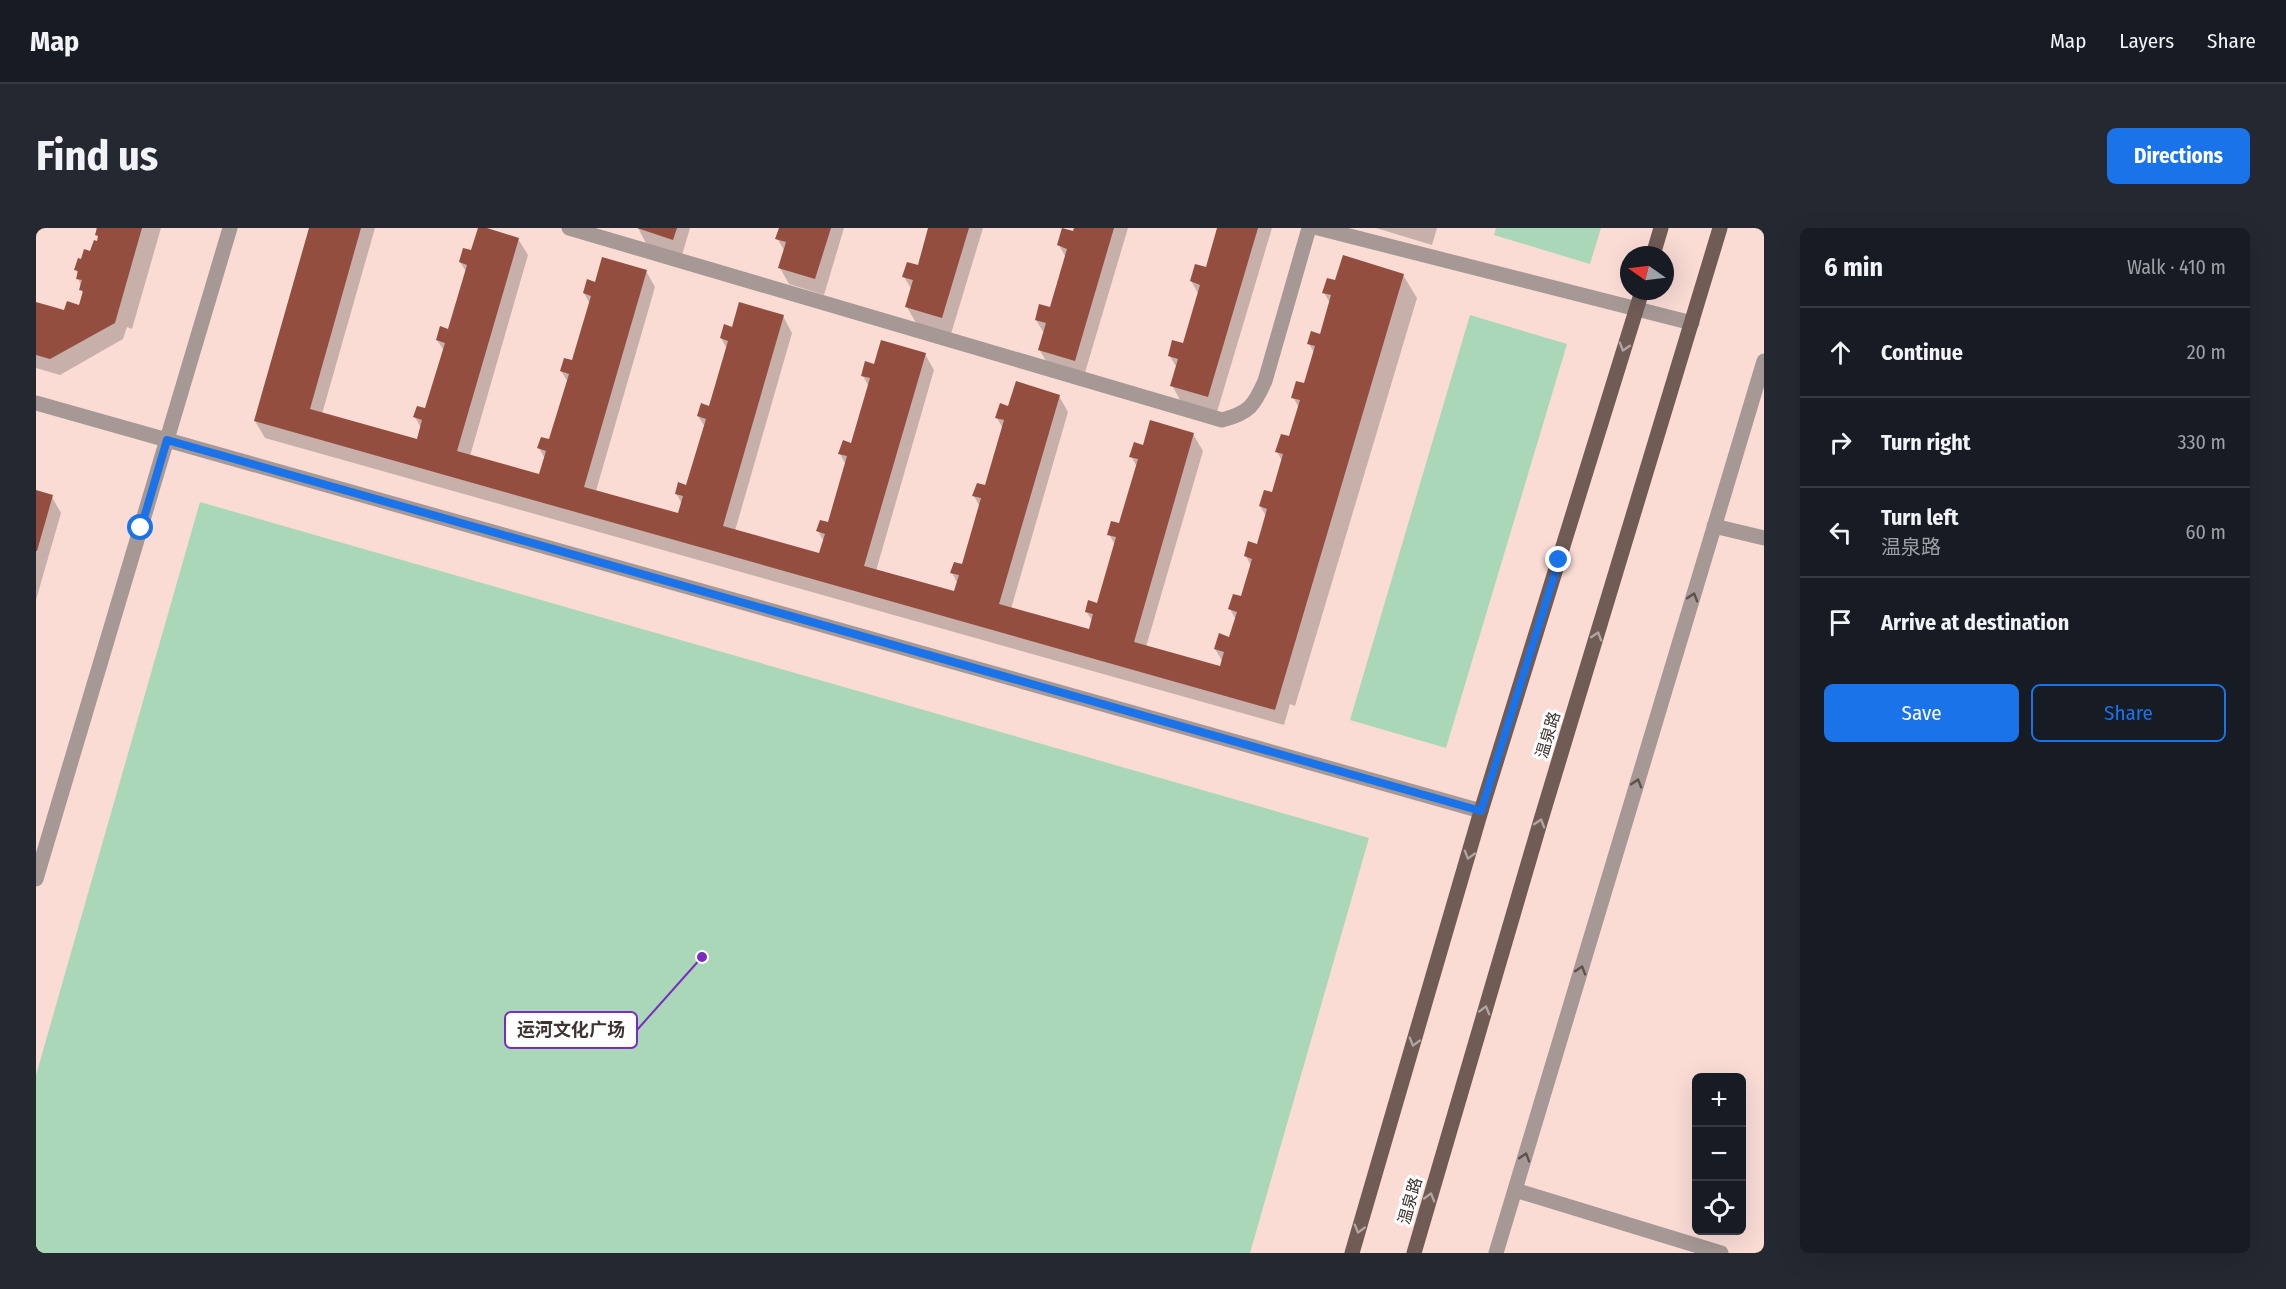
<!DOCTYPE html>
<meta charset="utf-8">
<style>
body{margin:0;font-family:"Fira Sans Condensed","Noto Sans SC",sans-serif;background:#242831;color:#f1f3f6}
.controls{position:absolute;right:18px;bottom:18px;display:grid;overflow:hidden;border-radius:9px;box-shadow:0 6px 24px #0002}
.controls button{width:54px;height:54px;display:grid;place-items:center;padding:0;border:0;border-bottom:2px solid #363941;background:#171b24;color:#f1f3f6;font:30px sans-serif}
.compass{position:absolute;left:1584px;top:18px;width:54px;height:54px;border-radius:50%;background:#171b24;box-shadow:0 6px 24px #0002;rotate:284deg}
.stop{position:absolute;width:18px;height:18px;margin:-14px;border:4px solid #1a73e8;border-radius:50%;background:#fff}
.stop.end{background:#1a73e8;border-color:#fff;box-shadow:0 2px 6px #0008}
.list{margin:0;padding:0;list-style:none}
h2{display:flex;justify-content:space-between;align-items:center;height:78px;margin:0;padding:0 24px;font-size:26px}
h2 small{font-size:20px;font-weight:400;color:#9ea1a6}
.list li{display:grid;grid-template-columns:39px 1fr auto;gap:18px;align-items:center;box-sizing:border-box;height:90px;padding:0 24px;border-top:2px solid #363941}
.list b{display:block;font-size:22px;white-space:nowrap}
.list p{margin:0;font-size:20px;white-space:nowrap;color:#9ea1a6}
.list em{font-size:20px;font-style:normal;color:#9ea1a6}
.actions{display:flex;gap:12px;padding:18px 24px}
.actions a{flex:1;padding:14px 0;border:2px solid #1a73e8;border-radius:9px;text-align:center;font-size:21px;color:#1a73e8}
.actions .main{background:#1a73e8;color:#fff}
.icon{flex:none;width:33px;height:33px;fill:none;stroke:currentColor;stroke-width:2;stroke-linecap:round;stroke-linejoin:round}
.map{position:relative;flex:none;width:1728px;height:1025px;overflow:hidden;border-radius:9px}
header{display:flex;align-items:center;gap:36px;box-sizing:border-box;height:84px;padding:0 30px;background:#171b24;border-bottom:2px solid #363941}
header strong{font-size:28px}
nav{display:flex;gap:33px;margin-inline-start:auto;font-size:21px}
.intro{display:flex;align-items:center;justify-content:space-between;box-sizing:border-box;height:144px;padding:0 36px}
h1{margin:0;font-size:42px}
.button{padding:15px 27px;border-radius:9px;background:#1a73e8;color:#fff;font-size:21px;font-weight:700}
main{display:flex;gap:36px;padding:0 36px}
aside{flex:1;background:#171b24;border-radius:9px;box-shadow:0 6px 24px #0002}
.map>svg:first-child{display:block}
.green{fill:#a9d7b8}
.shadow{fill:#0003}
.building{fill:#934e3f}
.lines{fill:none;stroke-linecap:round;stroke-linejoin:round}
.minor{stroke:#a59895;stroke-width:15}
.major{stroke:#705b55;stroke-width:15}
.oneway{stroke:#b0a5a2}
.oneway2{stroke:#5d514e}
.route{stroke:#1a73e8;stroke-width:8}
.labels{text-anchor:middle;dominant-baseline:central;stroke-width:6;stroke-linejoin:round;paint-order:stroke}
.street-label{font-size:16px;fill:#3e3330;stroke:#fff}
.leader{fill:none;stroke:#7b2cbf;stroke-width:2}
.callout-dot{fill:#7b2cbf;stroke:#fff;stroke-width:2}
.callout{fill:#fff;stroke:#7b2cbf;stroke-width:2}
.callout-label{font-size:18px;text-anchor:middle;font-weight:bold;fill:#3e3330}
</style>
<header>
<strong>Map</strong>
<nav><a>Map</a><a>Layers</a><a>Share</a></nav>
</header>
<div class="intro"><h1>Find us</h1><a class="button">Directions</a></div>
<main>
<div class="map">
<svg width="1728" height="1025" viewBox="0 0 1728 1025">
<rect width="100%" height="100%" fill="#fadcd5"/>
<path class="green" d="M1460,0H1565L1554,36L1458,7Z
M1434,87L1531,116L1410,520L1314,492Z
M164,274L1333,610L1214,1025H0V847Z"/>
<path class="shadow" d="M60,0H125L96,101L91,99L87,111L24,147L0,140V76L29,84L44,79L47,67L40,41L64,16Z
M274,0H339L286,186L382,213L385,200L379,189L390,182L408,123L401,112L414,103L431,45L424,34L436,24L443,0L482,11L492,27L434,228L504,248L509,231L503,220L514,213L532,154L525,143L537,134L554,76L548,65L560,55L610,43L619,59L560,263L643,287L646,276L640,265L651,259L669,199L662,188L674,180L691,121L685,110L697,100L747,88L756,105L699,303L784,327L788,314L782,303L793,296L810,237L804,226L816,217L833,159L827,148L839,138L889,126L898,142L840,343L919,365L922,356L916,345L927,338L944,279L938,268L950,259L967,201L961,190L973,180L1023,168L1032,184L975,381L1054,403L1057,394L1050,383L1062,376L1079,317L1073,306L1084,297L1101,239L1095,228L1108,219L1157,206L1167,223L1110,419L1185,440L1187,434L1179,421L1194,411L1200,392L1194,381L1206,370L1215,338L1210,328L1222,318L1230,288L1224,278L1237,266L1247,234L1241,224L1254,210L1263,180L1257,169L1269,157L1279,126L1273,116L1285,108L1294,75L1288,65L1300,54L1367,47L1381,70L1259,478L1254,476L1248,497L229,210L219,193Z
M602,0H654L646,27L611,17Z
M744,0H808L788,67L753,56L744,40L749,24L741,10Z
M894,0H947L915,106L880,95L871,79L876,62L868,49L883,38Z
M1039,0H1092L1048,148L1013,138L1003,121L1008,105L1000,92L1015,81L1030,30L1023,17L1038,5Z
M1183,0H1236L1181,184L1145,174L1136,157L1141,140L1133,127L1148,117L1163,67L1155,53L1171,41Z
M1340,0H1401L1396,17Z
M0,264L16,269L25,285L0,372Z"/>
<path class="building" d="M61,0H106L79,95L14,131L0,127V74L28,82L31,73L43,77L47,63L43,62L46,52L40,51L42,43L38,42L42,30L45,31L48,21L54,23L58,12L61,13L62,8L59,7Z
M273,0H325L274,181L381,211L386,192L377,189L381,178L389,180L409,115L400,112L404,98L412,101L431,37L423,34L427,20L435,22L442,0H451L483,10L421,223L503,246L510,223L501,220L505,209L513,211L533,146L524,143L528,130L536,132L555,68L547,65L551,51L559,54L566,29L611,42L548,259L642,285L647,268L639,266L642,254L650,257L670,191L661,188L665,175L673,178L692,113L684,110L688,96L696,99L703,74L748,87L687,298L783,325L789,306L780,303L784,292L792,294L811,228L802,226L807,212L815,215L834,150L825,148L829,133L838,136L845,112L890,125L828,338L918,363L923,347L914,345L918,334L926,336L945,270L936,268L941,255L949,257L968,192L959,190L964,175L972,178L980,153L1024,167L963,376L1053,401L1057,386L1049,384L1052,372L1061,375L1080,309L1071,307L1075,293L1083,295L1102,231L1093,229L1098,214L1107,217L1114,192L1158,205L1098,414L1184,438L1188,424L1178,421L1183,405L1193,409L1201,384L1192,381L1197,366L1205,368L1216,331L1208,328L1212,313L1221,316L1231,281L1223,278L1228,262L1236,264L1247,226L1239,224L1245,206L1253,208L1264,172L1255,170L1260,153L1268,155L1279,118L1271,116L1275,103L1284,106L1295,67L1286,65L1291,50L1299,52L1307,27L1368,46L1239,482L218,193Z
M601,0H641L637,12Z
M743,0H795L779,51L742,40L750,14L739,11Z
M892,0H933L906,90L869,79L877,52L866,49L871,34L882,37Z
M1026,0L1037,3L1038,0H1078L1039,133L1002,122L1010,95L999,92L1003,76L1014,79L1031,21L1021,17Z
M1181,0H1222L1172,169L1134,158L1142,131L1132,128L1136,112L1147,115L1164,57L1154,53L1159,36L1170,39Z
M0,262L17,267L1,323H0Z"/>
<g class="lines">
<path class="minor" d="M533,0L1186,192C1213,185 1218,178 1229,153L1273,0
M1282,0L1656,95
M0,175L1445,583
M1678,298L1728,310
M0,651L194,0
M1479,962L1685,1025
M1460,1025L1728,133"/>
<path class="major" d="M1617,27L1625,0
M1316,1025L1445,583L1606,63
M1378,1025L1504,595L1684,0"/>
</g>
<defs><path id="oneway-chevron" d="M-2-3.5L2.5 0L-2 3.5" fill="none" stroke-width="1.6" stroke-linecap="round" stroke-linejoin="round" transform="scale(1.5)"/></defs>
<g class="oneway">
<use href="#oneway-chevron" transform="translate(1588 119) rotate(107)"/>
<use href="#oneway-chevron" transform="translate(1561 408) rotate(-73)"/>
<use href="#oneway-chevron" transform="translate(1504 595) rotate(-73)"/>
<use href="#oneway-chevron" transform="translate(1433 627) rotate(106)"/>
<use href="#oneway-chevron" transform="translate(1449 782) rotate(-74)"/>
<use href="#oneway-chevron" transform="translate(1378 814) rotate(106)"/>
<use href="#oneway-chevron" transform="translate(1394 969) rotate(-74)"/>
<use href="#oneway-chevron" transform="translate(1323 1001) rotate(106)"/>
</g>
<g class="oneway2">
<use href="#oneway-chevron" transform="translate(1657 369) rotate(-73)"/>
<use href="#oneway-chevron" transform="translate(1601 555) rotate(-73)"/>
<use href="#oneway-chevron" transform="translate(1545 742) rotate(-73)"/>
<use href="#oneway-chevron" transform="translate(1489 929) rotate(-73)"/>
</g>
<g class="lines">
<path class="route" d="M105,300L131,212L1445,583L1523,332"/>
</g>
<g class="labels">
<g class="street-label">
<text transform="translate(1512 507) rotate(-73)">温泉路</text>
<text transform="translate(1374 973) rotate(-74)">温泉路</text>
</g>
</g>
<path class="leader" d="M666 729L601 802"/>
<circle class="callout-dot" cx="666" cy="729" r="6"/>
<rect class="callout" x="469" y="784" width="132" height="36" rx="6"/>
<g class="callout-label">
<text x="535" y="808">运河文化广场</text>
</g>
</svg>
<div class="controls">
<button>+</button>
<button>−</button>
<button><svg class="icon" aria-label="locate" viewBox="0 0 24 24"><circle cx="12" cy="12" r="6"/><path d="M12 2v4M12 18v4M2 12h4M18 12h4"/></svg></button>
</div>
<svg class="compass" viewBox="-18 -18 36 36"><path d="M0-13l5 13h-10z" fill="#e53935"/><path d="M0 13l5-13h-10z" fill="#9ea1a6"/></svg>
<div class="stop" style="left:105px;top:300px"></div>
<div class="stop end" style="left:1523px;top:332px"></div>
</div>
<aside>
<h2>6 min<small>Walk · 410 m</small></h2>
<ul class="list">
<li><svg class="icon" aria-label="ahead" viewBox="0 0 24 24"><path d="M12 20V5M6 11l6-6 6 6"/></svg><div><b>Continue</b></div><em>20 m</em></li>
<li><svg class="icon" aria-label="right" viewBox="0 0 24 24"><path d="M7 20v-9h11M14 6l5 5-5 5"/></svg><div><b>Turn right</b></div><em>330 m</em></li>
<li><svg class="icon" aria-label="left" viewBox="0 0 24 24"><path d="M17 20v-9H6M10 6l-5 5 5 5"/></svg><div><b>Turn left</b><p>温泉路</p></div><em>60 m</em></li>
<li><svg class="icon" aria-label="arrive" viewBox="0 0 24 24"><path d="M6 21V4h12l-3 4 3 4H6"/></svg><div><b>Arrive at destination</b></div></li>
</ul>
<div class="actions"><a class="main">Save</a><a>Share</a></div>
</aside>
</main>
